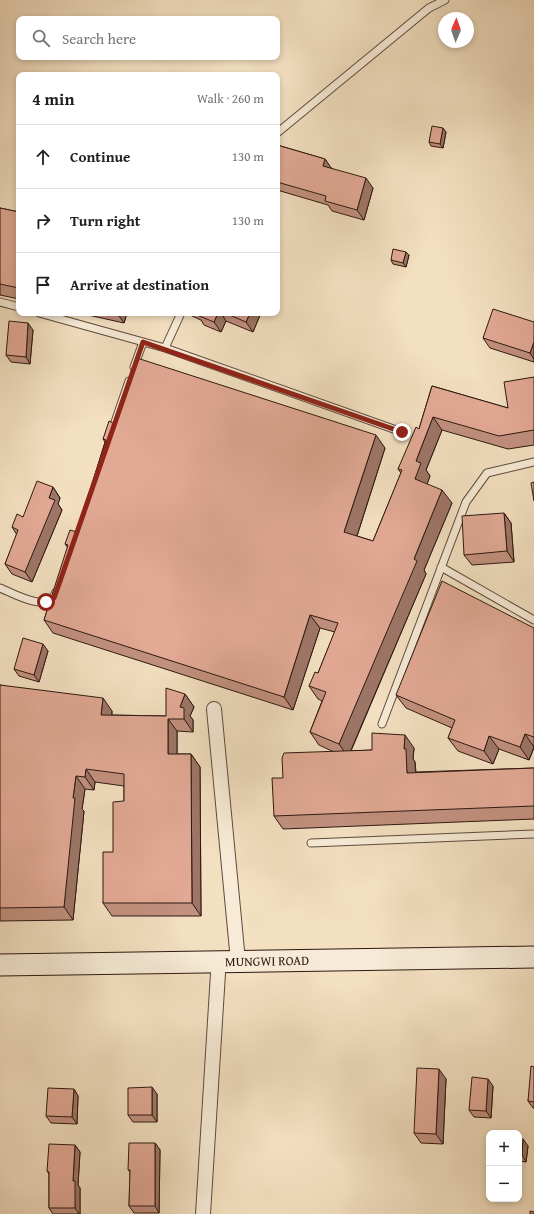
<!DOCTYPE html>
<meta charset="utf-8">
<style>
body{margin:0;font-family:"Gentium Book Plus",serif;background:#f6f6f6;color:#202124}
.controls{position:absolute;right:12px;bottom:12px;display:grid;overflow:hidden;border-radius:8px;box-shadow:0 2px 6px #0003}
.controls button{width:36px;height:36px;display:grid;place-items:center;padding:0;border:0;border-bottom:1px solid #e0e0e0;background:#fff;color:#202124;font:20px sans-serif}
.compass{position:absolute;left:438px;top:12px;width:36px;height:36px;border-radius:50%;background:#fff;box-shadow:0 2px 6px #0003;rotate:2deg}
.stop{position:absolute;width:12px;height:12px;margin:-9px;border:3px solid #8f2418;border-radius:50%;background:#fff}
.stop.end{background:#8f2418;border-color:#fff;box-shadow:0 1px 4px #0008}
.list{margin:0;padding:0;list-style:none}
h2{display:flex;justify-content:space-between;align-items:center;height:52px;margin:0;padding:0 16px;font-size:17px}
h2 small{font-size:13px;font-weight:400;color:#757577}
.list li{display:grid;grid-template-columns:26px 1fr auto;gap:12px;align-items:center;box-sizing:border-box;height:64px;padding:0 16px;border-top:1px solid #e0e0e0}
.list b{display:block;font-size:15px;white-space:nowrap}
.list em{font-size:13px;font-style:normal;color:#757577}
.icon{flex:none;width:22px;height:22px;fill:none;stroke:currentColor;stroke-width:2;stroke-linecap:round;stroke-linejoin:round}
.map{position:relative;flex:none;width:534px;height:1214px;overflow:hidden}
.search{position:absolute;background:#fff;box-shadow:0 2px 6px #0003;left:16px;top:16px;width:264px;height:44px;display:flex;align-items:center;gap:10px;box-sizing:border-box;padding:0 14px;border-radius:8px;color:#757577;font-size:15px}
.panel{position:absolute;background:#fff;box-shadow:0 2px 6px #0003;left:16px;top:72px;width:264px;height:244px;border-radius:8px}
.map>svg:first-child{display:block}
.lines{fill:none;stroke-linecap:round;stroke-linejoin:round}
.service-casing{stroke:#5e4a3c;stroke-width:9}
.minor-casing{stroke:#5e4a3c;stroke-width:16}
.secondary-casing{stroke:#2d1810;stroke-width:23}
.service{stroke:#f7ebd7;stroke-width:7}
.minor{stroke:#f7ebd7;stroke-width:14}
.secondary{stroke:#f7ebd7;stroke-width:21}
.wall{fill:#c29180;stroke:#2d1810}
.shaded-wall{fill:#9e7668;stroke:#2d1810}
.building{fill:#e2a995;stroke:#2d1810}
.route{stroke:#8f2418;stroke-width:5}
.labels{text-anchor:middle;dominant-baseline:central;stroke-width:3;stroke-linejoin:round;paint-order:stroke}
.street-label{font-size:13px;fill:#2d1810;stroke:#f7ebd7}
</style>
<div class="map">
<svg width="534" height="1214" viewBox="0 0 534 1214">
<rect width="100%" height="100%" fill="#f3e0c1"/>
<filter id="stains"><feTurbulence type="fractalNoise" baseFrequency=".005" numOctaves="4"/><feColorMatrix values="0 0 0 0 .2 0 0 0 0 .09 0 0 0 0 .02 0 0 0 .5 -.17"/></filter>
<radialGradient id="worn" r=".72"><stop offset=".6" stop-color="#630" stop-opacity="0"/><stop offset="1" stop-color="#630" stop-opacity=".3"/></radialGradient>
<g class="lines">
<defs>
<path id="service" d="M277,133L429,8L445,0
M0,302L19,307
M39,313L165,348L402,432
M165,348L181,313
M134,367L143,342
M112,431L129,381
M441,567L534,620
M0,588C15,594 48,614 56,592
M382,724L466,502L487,473L534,462
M311,843L534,834"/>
<path id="minor" d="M214,709L238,961
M203,1214L218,973"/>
<path id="secondary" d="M0,965L534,957"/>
</defs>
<use href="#service" class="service-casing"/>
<use href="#minor" class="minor-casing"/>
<use href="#secondary" class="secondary-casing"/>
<use href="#service" class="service"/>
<use href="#minor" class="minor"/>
<use href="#secondary" class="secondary"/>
</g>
<path class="wall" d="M446,132L443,148L431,146L429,142Z
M277,145L325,159L331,168L373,188L364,220L332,211L328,205L277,190Z
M0,208L19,212V299L0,295Z
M409,255L406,267L393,264L391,260Z
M79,313H127L124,323Z
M190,313H259L260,315L253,332L226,321L221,332L204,325L201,320L192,316Z
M534,322V362L490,348L483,338Z
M33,330L30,364L11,362L6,355Z
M534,377V445L508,449L442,430L426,470L430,476L427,484L452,503L424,570L426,574L351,751L414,748L413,759L415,762L416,772L534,768V819L283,829L274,816L283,778L334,752L319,745L310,732L322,701L318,699L309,686L318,673L335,632L320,628L293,710L53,633L44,620L68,548L65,544L77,532L105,442L103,439L115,424L385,448L357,536L373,541L401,473L398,469L419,429L432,386L508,408Z
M53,487L60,498L58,504L62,510L32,582L12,574L5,564L17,535L12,527Z
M504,513L511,523L514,562L472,565L464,555Z
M534,628V748L529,760L499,749L493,764L458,751L448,738L452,728L406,708L396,695Z
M48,651L39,682L19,676L14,669Z
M0,685L112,711V715L166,716L185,694L194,707L190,716L193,720V732L177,731V754H191L200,767L201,916H112L103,903L124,801V786L95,782L94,790L85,789L82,809L84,811L73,920L0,921Z
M534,1067V1108H533L528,1101Z
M446,1079L443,1144L421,1143L414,1133Z
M493,1086L491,1118L474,1117L469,1110Z
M74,1089L78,1096L77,1124L51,1123L46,1116Z
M157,1094V1122H133L128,1115Z
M519,1138L528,1146L526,1162L519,1161Z
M155,1143L160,1150L159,1213H134L129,1206L130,1172L128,1170Z
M75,1145L80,1152L78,1185L80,1188V1214H53L49,1208V1174L47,1171Z"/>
<path class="shaded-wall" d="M443,128L446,132L443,148L440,144Z
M325,159L332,169L323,166Z
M366,178L373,188L364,220L357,210Z
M406,252L409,255L406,267L403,263Z
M117,313H127L124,323Z
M218,313H221L226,321L221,332L214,322Z
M250,313H259L260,315L253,332L246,322Z
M28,323L33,330L30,364L26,357Z
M534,342V359L530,353Z
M433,417L442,430L426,470L430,476L424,492L415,479L416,461Z
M376,435L385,448L354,545L344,532Z
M53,487L60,498L58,504L62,510L32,582L25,572L49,498Z
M442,490L452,503L424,570L426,574L348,757L339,744L414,559Z
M504,513L511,523L514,562L507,551Z
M310,615L320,628L293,710L284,697Z
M43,644L48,651L39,682L34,675Z
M185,694L194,707L190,716L193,720V732L184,719L180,707Z
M103,698L112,711L110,728L101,715Z
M168,719L177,731V767L168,754Z
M525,734L534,747L529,760L520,747Z
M405,735L414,748L413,759L415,762L416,786L407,773L404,749Z
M489,736L499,749L493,764L484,751Z
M191,754L200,767L201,916L192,903Z
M86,769L95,782L94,790L85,777Z
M76,776L85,789L82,809L84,811L73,920L64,907L73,798Z
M439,1069L446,1079L443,1144L436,1134Z
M488,1079L493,1086L491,1118L486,1111Z
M152,1087L157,1094V1122L152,1115Z
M74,1089L78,1096L77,1124L72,1117Z
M523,1139L528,1146L526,1162L522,1155Z
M155,1143L160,1150L159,1213L155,1206Z
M75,1145L80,1152L78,1185L80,1188V1214H79L75,1208L73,1181Z"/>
<path class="building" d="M432,126L443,128L440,144L429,142Z
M277,145L325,159L323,166L366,178L357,210L325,201L326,196L277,182Z
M0,208L19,212V288L0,284Z
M393,249L406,252L403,263L391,260Z
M493,309L534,322V342L530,353L483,338Z
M198,313H218L214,322L197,315Z
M225,313H250L246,322Z
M9,321L28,323L26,357L6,355Z
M137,358L376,435L344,532L373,541L402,470L398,469L416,427L419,429L432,386L508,408L504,382L534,377V430L499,436L433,417L416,461L421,463L415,479L442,490L414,559L417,561L339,744L310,732L326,692L309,686L315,672L318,673L338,623L310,615L284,697L44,620L68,545L65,544L70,530L77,532L106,440L103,439L109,421L115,424Z
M37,481L53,487L49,498L55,500L25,572L5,564L18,530L12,527L17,514L23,517Z
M534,482V501L531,483Z
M504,513L507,551L464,555L462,516Z
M442,581L534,628V737L525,734L520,747L489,736L484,751L448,738L455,720L396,695Z
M23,638L43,644L34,675L14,669Z
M0,685L103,698L101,715L166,716V688L185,694L180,707L184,708V719H168V754H191L192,903H103V852H113V802L124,801V774L86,769L85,777L76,776L73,798H75L64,907L0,908Z
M372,733L405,735L404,749H406L407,773L534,768V806L274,816L272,778H283L282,758L284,753L372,750Z
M531,1066L534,1067V1102L528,1101Z
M417,1068L439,1069L436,1134L414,1133Z
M472,1077L488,1079L486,1111L469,1110Z
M152,1087V1115H128V1088Z
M48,1088L74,1089L72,1117L46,1116Z
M519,1138L523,1139L522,1155H519Z
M129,1143H155V1206H129L130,1170H128Z
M49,1144L75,1145L73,1181H75V1208H49V1172L47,1171Z
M530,1211L534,1212V1214H530Z"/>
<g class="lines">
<path class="route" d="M46,602L54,598L58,587L143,342L402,432"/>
</g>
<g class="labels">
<g class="street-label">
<text transform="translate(267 961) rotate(-1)">MUNGWI ROAD</text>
</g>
</g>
<rect width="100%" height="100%" filter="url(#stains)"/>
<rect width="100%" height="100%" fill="url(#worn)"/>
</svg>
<div class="controls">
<button>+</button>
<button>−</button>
</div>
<svg class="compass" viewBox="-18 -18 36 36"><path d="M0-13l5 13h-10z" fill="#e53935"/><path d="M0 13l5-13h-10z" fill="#757577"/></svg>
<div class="stop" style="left:46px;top:602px"></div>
<div class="stop end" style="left:402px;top:432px"></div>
<div class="search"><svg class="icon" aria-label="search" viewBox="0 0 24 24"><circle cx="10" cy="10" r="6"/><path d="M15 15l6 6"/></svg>Search here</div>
<section class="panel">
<h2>4 min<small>Walk · 260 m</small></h2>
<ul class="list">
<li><svg class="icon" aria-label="ahead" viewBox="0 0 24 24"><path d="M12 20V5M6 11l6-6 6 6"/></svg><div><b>Continue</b></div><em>130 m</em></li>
<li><svg class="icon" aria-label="right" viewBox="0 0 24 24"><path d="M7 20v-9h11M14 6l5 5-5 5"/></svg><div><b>Turn right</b></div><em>130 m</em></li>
<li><svg class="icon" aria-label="arrive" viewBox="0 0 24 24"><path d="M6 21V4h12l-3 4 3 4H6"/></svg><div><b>Arrive at destination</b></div></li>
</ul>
</section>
</div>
